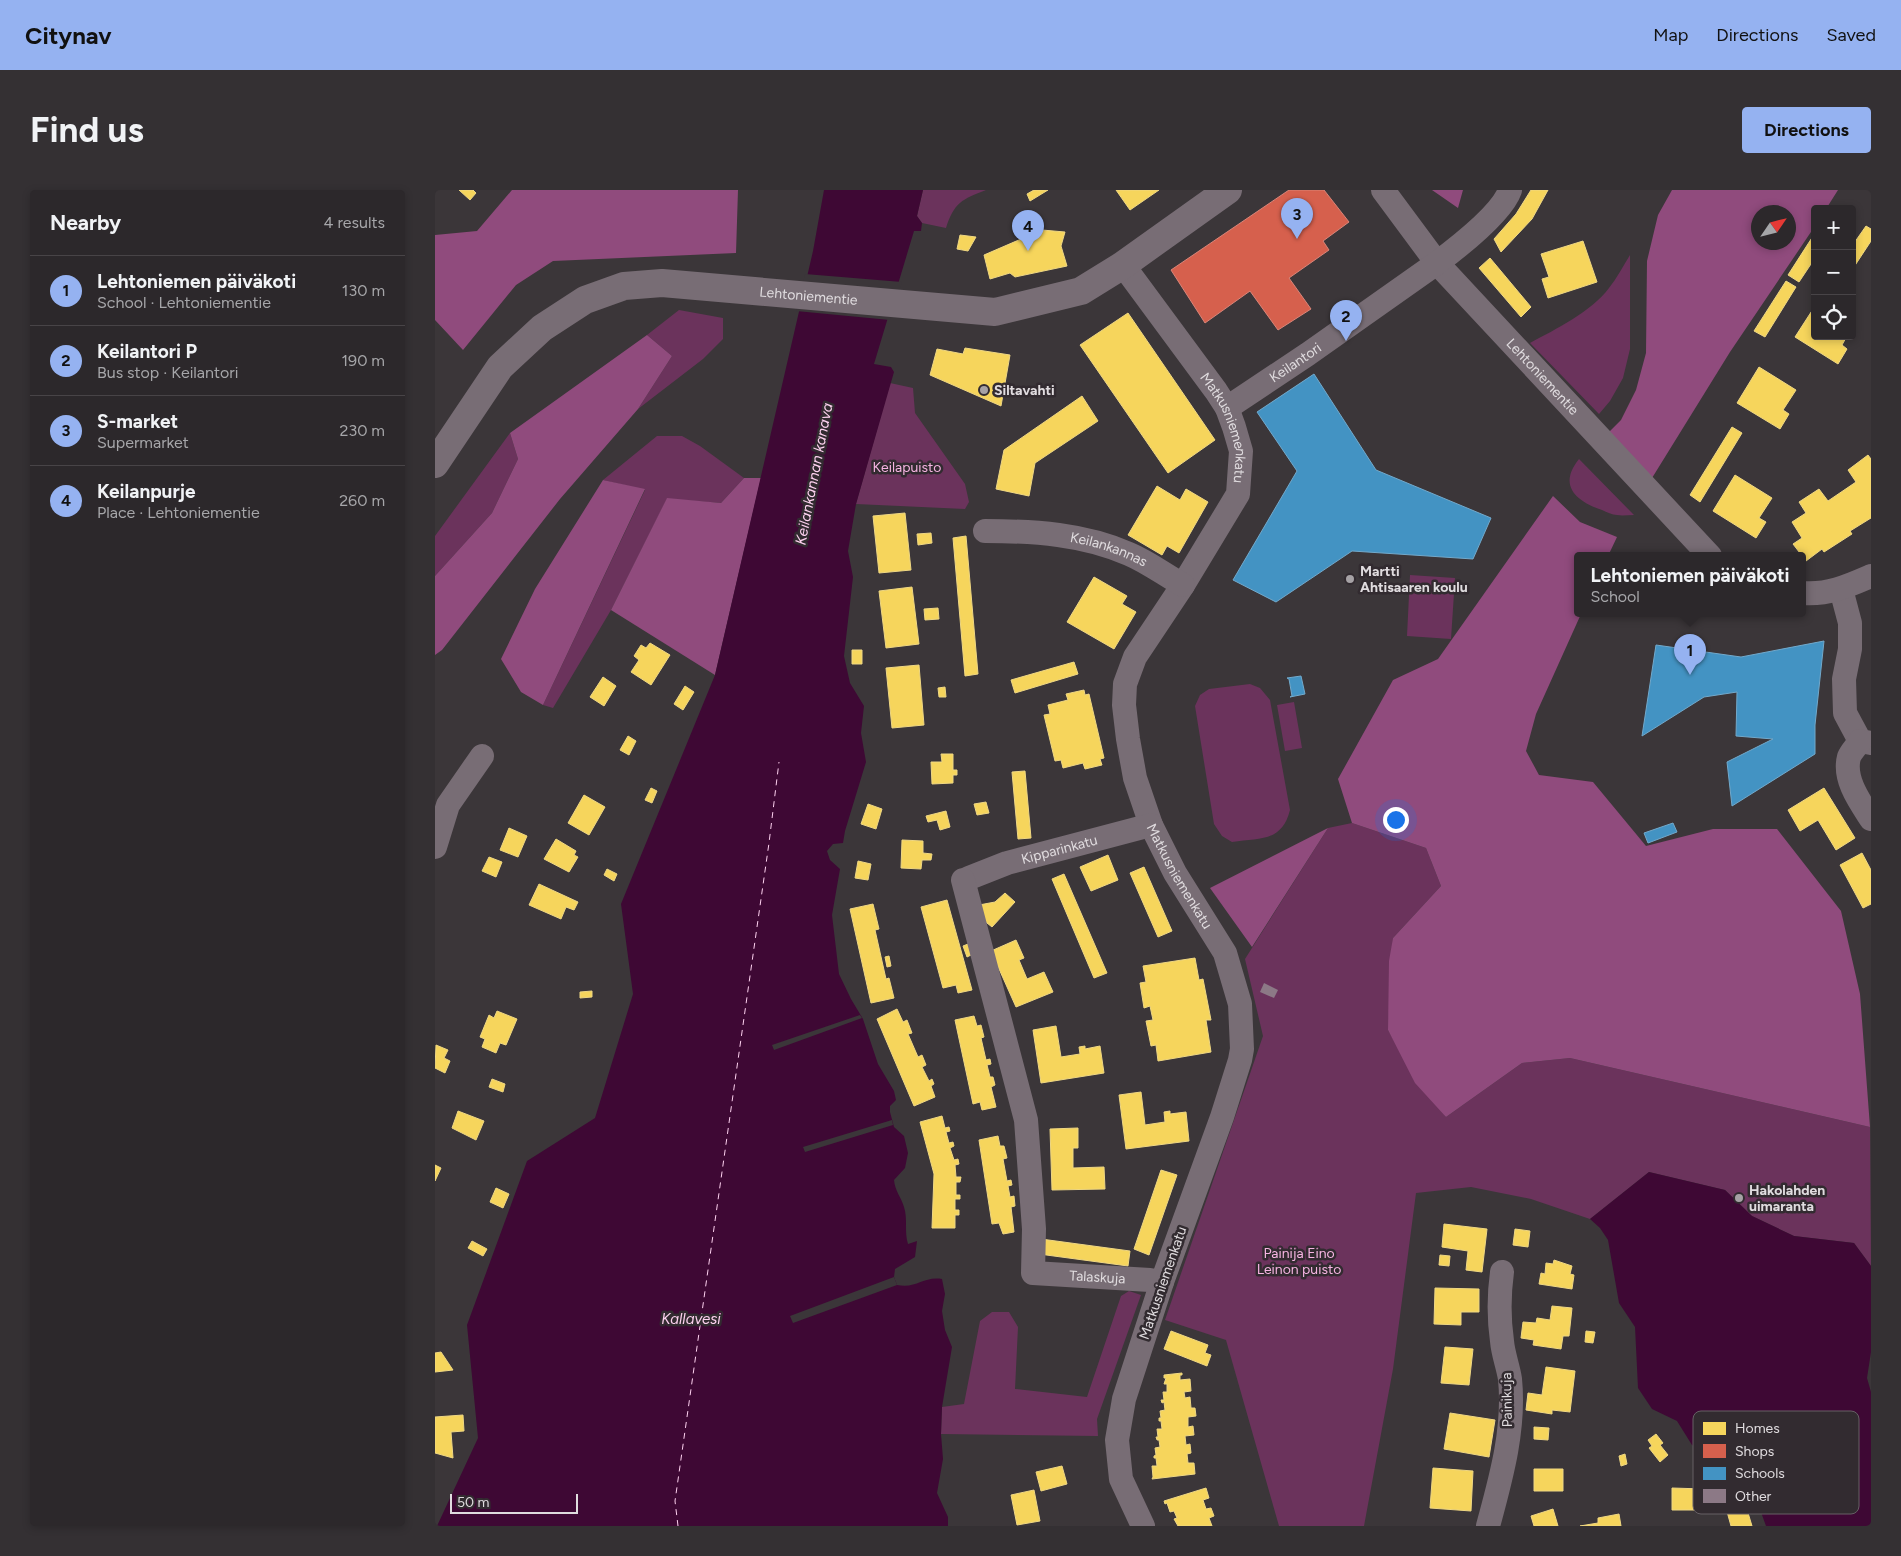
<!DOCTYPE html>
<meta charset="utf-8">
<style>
body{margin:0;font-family:Figtree,sans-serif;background:#343033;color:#f1f3f6}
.controls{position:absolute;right:15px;top:15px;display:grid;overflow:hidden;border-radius:5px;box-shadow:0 2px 8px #0003}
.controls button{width:45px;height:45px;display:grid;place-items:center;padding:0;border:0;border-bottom:1px solid #484447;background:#2c282b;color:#f1f3f6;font:25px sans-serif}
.compass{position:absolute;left:1316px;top:15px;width:45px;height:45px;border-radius:50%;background:#2c282b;box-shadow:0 2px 8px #0003;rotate:55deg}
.scale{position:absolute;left:15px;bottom:12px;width:128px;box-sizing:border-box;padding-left:5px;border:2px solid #e0dcdf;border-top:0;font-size:14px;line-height:18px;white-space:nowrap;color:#e0dcdf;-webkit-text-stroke:4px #322b30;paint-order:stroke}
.you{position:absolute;left:960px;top:629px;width:18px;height:18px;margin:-12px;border:4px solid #fff;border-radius:50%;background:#1a73e8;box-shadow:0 0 0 8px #1a73e833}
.badge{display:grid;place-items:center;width:32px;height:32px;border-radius:50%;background:#95b2f1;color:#111;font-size:16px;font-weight:700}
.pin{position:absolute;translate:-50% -41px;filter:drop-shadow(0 1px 2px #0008)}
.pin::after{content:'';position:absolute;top:26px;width:18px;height:15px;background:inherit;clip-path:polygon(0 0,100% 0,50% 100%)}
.popup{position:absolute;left:1139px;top:362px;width:232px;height:65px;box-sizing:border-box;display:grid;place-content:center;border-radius:5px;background:#2c282b;filter:drop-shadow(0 1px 4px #0005);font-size:16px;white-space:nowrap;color:#a6a6a9}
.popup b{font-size:19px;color:#f1f3f6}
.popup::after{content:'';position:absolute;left:50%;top:100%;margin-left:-10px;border:10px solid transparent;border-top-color:#2c282b}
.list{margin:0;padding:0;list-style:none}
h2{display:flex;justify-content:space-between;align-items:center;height:65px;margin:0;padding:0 20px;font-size:21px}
h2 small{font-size:16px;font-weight:400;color:#a6a6a9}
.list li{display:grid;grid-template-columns:32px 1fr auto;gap:15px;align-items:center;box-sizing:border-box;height:70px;padding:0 20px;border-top:1px solid #484447}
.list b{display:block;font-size:19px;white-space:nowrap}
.list p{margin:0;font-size:16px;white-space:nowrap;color:#a6a6a9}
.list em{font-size:16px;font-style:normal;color:#a6a6a9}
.icon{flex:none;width:28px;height:28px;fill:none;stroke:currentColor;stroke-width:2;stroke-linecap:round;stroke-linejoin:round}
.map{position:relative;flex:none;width:1436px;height:1336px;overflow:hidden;border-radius:5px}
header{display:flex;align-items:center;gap:30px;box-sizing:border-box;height:70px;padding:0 25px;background:#95b2f1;color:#111}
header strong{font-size:24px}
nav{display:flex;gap:28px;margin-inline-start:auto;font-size:18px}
.intro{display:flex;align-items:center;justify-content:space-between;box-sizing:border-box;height:120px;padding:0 30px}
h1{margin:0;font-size:35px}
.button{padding:12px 22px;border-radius:5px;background:#95b2f1;color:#111;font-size:18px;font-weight:700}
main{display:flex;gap:30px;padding:0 30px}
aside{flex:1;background:#2c282b;border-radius:5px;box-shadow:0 2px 8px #0003}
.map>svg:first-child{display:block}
.green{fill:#6b335c}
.forest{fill:#904b7d;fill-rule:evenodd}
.water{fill:#3e0834}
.pier{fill:#3b3639}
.homes{fill:#f6d55c;stroke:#efd783}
.shops{fill:#d6604d;stroke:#d98579}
.schools{fill:#4393c3;stroke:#72a9cb}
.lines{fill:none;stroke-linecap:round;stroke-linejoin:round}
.ferry{stroke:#fed2f0;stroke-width:1;stroke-dasharray:6 5;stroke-linecap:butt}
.building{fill:#8c7986}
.minor{stroke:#786d75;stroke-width:24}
.major{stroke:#786d75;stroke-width:28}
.poi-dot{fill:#a6a2a5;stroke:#322b30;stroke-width:2}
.labels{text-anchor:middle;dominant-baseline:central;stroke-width:5;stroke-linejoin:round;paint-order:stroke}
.street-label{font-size:14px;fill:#e0dcdf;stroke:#322b30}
.poi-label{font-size:14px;font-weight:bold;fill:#e0dcdf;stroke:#322b30;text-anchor:start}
.park-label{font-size:14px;fill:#f6b4e2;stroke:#322b30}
.water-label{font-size:15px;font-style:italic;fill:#fed2f0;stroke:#322b30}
.key{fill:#322b30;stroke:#666065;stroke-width:1}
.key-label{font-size:14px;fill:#e0dcdf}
</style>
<header>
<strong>Citynav</strong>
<nav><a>Map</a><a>Directions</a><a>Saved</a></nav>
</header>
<div class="intro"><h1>Find us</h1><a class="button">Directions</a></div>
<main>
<aside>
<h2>Nearby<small>4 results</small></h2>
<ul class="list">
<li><span class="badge">1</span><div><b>Lehtoniemen päiväkoti</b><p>School · Lehtoniementie</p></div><em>130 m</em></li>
<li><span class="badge">2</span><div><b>Keilantori P</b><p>Bus stop · Keilantori</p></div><em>190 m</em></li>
<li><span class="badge">3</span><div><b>S-market</b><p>Supermarket</p></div><em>230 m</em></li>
<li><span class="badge">4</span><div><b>Keilanpurje</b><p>Place · Lehtoniementie</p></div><em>260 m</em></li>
</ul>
</aside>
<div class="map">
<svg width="1436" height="1336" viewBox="0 0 1436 1336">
<rect width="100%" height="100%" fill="#3b3639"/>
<path class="green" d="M488,0H551C527,9 519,13 511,38L487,33L482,26Z
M1195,65V159L1188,188L1175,211L1164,224L1095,153C1121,139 1156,122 1174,98C1182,88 1188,76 1195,65Z
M244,120L288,128V149L268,169L203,219L237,166L212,145Z
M455,193L478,198L480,223L530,294L534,312L530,319L421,314Z
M75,243L83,269L57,323L0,386V346Z
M222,246H247L265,256L309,288L286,313L232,309L176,420L118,518L108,515L210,300L168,290Z
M1144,269L1199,325C1193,325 1187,326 1182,325C1177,325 1172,322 1167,320C1140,311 1123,295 1144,269Z
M975,385L1020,388L1016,449L972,446Z
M815,494L825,498L835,510L855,620C847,652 825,648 797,652L787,646L779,634L760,516L765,505L774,499Z
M859,512L867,558L850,561L842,515Z
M917,633L991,658L1006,696L958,748L953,840L965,861L1011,927L1087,873L1135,868L1435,937L1436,1076L1419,1053L1359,1046L1317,1026L1290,1000L1214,982L1155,1029L1096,1009L1036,997L981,1003L958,1179L929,1336H844L791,1150L730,1130L828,846L810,769L893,638Z
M694,1101L706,1105L662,1229L663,1246L506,1244L507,1217L529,1214L545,1131L557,1122H574L583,1137L580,1199L652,1207L686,1106Z"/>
<path class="forest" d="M77,0H303L301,63L118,71L81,95L28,160L0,130V45L42,41Z
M997,0H1028L1023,18Z
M1237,0H1403L1391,19H1380V36L1295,162L1217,288L1174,242L1186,230L1201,200L1211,163L1212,71L1223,25ZM1324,22H1354V52H1324Z
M212,145L237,166L203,219L125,309L7,460L0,465V386L57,323L83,269L75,243Z
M309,288H326L280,485L176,420L232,308L286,313Z
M168,290L210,299L108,515L86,502L66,469L100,399Z
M1118,306L1145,332L1182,347L1173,366H1142V424H1146L1101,524L1091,561L1104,585L1158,592L1211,656L1278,639H1342L1406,721L1425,804L1435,937L1135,868L1087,873L1011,927L980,893L953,840L954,771L958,748L1006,696L991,658L917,633L903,589L958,490L1003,469Z
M893,638L817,757L775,698Z"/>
<path class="water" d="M389,0H488L482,26L487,33L486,41H479L439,174L456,177L459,182L421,314L413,361L418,387L409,466L415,493L429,516L426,543L431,572L410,641L408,653L398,654L392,661L395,670L405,679L397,725L404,784L416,809L428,829L443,874L459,901L461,910L455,916V922L459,937L469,946L473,963L470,978L459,990C460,1001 466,1007 469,1017C473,1029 469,1042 473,1054L482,1051L480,1067L460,1079L459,1087L462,1095C482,1099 488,1086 507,1089L510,1104L507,1121L510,1140L517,1157L507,1217L506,1244L508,1269L502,1303L513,1327V1336H2L43,1248L32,1135L92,971L160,928L198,804L186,714L280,485L378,61Z
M1214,982L1290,1000L1317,1026L1359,1046L1419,1053L1436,1076V1162L1432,1188L1436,1202V1336H1331L1317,1297L1291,1271L1257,1255L1242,1231L1217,1219L1203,1198L1200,1137L1184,1113L1173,1050L1165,1038L1155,1029Z"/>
<path class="pier" d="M370,84L467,92L455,130L361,121Z
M425,825L427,828L339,860L337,855Z
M457,930L458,935L370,962L368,957Z
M459,1087L462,1095L358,1133L355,1126Z"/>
<path class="homes" d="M24,0H38L41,3L35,10Z
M599,0H613L595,11L592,4Z
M681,0H724L695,20Z
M1096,0H1113L1097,29L1066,62L1059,49L1081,24Z
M1431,36L1436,39V51L1417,80V56Z
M607,40L630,42L626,56L632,76L580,87L575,83L555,89L549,65Z
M1380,43V68L1364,92L1353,85Z
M525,45L541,47L533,61L522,59Z
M1148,51L1162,92L1113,108L1107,89L1114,87L1106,64Z
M1055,68L1096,117L1086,127L1044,78Z
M1351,91L1361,97L1330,147L1319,141Z
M1380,116V146H1412L1407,155L1412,159L1403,174L1360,147Z
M693,123L780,250L733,283L645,155Z
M530,158L575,165L566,216L495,185L502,159L528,164Z
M1324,177L1361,200L1348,220L1354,224L1345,239L1302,213Z
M647,206L663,231L600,273L594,306L561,299L569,260Z
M1297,237L1307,243L1265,312L1255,305Z
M1433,265L1436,269V328L1415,341L1417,344L1389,362L1387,359L1371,371L1358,354L1367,348L1357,332L1371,323L1364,312L1384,299L1393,311L1421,292L1413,280Z
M1300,285L1337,308L1324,328L1331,332L1321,348L1278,321Z
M722,296L745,310L751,299L773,312L744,363L732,356L727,365L693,345Z
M470,323L476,380L444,383L438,326Z
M496,343L497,353L483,355L482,344Z
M531,346L543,484L530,486L518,348Z
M659,387L692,406L687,414L701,422L679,459L632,432Z
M477,397L484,454L451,458L444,401Z
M503,418L504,429L490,430L489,419Z
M215,453L235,465L216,495L196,482L204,470L199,466L206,455L211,458Z
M417,460H427V474H417Z
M639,472L643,484L580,503L576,490Z
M484,475L489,535L457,538L451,478Z
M168,487L181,496L169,516L155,507Z
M250,496L259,502L248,520L239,514Z
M510,497L511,507H504L503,498Z
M649,500L650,505L654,504L669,568L665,569L667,575L650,579L648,573L628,578L626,570L620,571L609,525L615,524L613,515L633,510L631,504Z
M193,546L201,551L194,565L185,560Z
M506,564H518V580H522V585H518V593L497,594L496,572H507Z
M590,581L596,648L583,649L577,582Z
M216,598L222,601L217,613L210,610Z
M1389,598L1420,648L1401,660L1383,630L1365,641L1353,620Z
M149,605L170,617L154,645L133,633Z
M551,612L554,623L542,625L539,614Z
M433,614L447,619L441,639L426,634Z
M511,621L515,637L505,640L502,630L493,632L491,626Z
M74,638L92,646L83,667L65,660Z
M121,649L141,661L139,665L143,667L134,682L109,669Z
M467,650L488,651V663L497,664L496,670H487L486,679L466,678Z
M1427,663L1436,680V714L1428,718L1405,675Z
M673,665L683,690L656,701L645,677Z
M54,667L67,672L61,687L47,681Z
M423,671L436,674L433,690L420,688Z
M709,677L737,741L723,747L695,683Z
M172,679L182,684L179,691L169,685Z
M629,684L672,783L659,788L617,689Z
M104,694L143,712L139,720L131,717L126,729L94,715Z
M570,703L580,712L557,737L547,729L544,715L560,712Z
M512,710L537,800L523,803L521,795L508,798L486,717Z
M438,714L444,739L440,740L451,789L454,788L459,808L436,813L415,719Z
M581,750L589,768L584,770L592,789L609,782L618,802L581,817L556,761Z
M533,754L536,765L532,767L528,756Z
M454,766L456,776L452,777L450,767Z
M760,768L764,790L768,789L776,830H771L776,862L723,871L721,855L716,856L711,831L718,830L715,816L709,818L705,793L711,792L708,776Z
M157,801V807L145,808V802Z
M462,819L468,832L472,830L477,843L473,844L483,867L487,865L491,875L487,877L494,891L497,889L499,894L496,896L500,907L479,916L442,829Z
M62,821L82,829L71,855L65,853L61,863L47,857L50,849L45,847L54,825L59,828Z
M539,826L542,836L546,835L549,847L546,848L551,870L555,869L556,874L552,875L555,887H558L560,895L556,897L561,917L547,920L545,912L538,914L520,830Z
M621,836L626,867L645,864L644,857L650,856V859L665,856L669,883L606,893L598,840Z
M1,855L13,860L9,868L15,871L10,883L0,878Z
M57,889L70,894L68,902L54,897Z
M706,902L710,935L730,932L729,922L735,921V924L751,922L754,951L691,959L684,905Z
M23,921L49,931L41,950L17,938Z
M507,926L510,938L514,937L515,941L511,942L514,953L518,952L519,956L515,958L519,970L523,969L524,974L520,975L521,987H526L525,992H521V1005H525V1009H520V1020H524V1025H520V1038H497L499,984L485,932Z
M643,938V958H638V978L669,977L670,999L617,1000L615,939Z
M563,946L565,956H569L572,968L568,969L572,991L576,990L577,995L573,996L575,1007L579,1006L580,1016L576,1017L579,1042L568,1044L564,1033L557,1034L544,950Z
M0,975L6,978L0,991Z
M726,980L742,985L714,1065L699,1059Z
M61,998L74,1004L68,1018L55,1012Z
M1009,1034L1052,1039L1047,1082L1031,1080L1033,1061L1007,1057Z
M1080,1039L1095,1041L1093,1057L1078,1055Z
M606,1049L695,1061L693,1076L604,1064Z
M37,1051L52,1059L48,1066L33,1058Z
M1005,1065L1015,1066L1014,1076L1004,1075Z
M1119,1070L1137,1076L1135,1084L1139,1085L1137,1099L1104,1094L1106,1083L1110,1084L1111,1073L1118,1074Z
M1000,1098L1044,1099V1122H1026V1135L999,1134Z
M1117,1116L1137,1118L1134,1146H1128L1126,1159L1098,1155L1099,1150L1086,1148L1088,1132L1101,1133L1102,1128L1115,1130Z
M736,1141L773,1155L770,1163L776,1165L772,1176L729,1159Z
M1151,1141L1160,1142L1158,1153L1150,1152Z
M1010,1157L1038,1159L1034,1195L1006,1193Z
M6,1162L18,1180L0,1182V1163Z
M1111,1177L1140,1181L1135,1222L1117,1220V1224L1091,1220L1093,1203L1107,1205Z
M747,1183V1185H745V1190L755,1189L756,1201L749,1202L750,1208L755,1207L756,1218H760L761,1226L753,1227V1237L758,1236L759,1245L750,1246L751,1255L755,1254L756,1263L752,1264L753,1273H759L760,1284L717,1289L718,1287L717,1276H722L721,1268H719V1266L721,1265L720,1258L725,1257L724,1250H722L721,1247H723L722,1239H727L726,1231H724V1228H726L725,1221L730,1220L729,1212L727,1213L726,1210H729L728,1202H732V1194H729L731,1188H729V1185Z
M1015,1223L1060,1230L1054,1267L1009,1259Z
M28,1225L29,1241L16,1242L18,1268L0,1263V1227Z
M1099,1237L1114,1238L1113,1250L1099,1249Z
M1221,1244L1228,1253L1225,1255L1233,1265L1225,1272L1214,1258L1217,1256L1213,1250Z
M1190,1264L1192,1274L1186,1276L1184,1266Z
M627,1276L632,1294L606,1301L601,1282Z
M998,1278L1038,1281L1036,1321L995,1318Z
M1099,1279H1128V1301H1099Z
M771,1298L774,1308L768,1310L771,1319L776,1318L779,1326L774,1328L777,1336H743L739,1329L742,1328L739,1321L735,1322L732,1313L730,1314L729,1311Z
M1237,1298L1269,1299V1320H1237Z
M599,1300L605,1331L582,1335L576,1305Z
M1310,1313L1317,1336H1296L1291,1318Z
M1118,1319L1123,1336H1099L1096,1326Z
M1184,1324L1186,1336H1145L1163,1333V1328Z"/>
<path class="shops" d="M854,0H889L914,32L888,51L894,60L854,88L876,119L843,140L815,101L770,133L736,80Z"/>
<path class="schools" d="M879,184L941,280L1056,328L1038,369L917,361L841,412L798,390L862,281L822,222Z
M1389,451L1380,535V564L1297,616L1292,572L1338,549L1301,546L1302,502L1269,507L1207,546L1221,455L1306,467Z
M866,486L870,504L855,507L857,506L854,489L852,488Z
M1238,633L1242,642L1213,653L1209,643Z"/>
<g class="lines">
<path class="ferry" d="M243,1336L240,1311L334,653L344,572"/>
</g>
<path class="building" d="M829,793L843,800L839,808L825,802Z"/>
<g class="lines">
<g class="minor">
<path id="s1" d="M948,0L1002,73L1275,366"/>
<path id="s2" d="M688,75L781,201L792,218L799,237L806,261L803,304L748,395L700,467L690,494L689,515L693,549L700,588L716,635L740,683L790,763L805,814L807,859L805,870L787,927L727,1092L689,1209L682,1250L686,1289L708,1336"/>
<path id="s3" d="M792,218L873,164L1002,73C1022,58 1067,23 1075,0"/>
<path id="s4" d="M550,341C599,341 649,344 694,364C713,372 730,385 748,395"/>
<path d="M1406,399L1415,433V459L1409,489L1410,523L1425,551L1436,553"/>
<path d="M1368,403C1393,405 1413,396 1436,386"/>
<path d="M1425,551C1422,556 1416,562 1414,567C1408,589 1425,612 1436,629"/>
<path d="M0,657L13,615L47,566"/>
<path id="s5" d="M534,688L572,673L716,635"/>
<path id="s6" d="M528,690L591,930L599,1039L598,1083L715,1090L727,1092"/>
<path d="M1053,1336C1066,1288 1080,1239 1075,1189C1073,1176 1068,1164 1067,1151C1064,1130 1064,1104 1067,1082"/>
</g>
<path class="major" id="s7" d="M0,274L65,177L107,138L150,110L189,96L227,93L560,122L646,101L688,75L793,0"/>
</g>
<g class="poi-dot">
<circle cx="549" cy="200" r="5"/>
<circle cx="915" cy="389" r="5"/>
<circle cx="1304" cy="1008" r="5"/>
</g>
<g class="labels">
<g class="street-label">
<text stroke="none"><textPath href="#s7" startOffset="452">Lehtoniementie</textPath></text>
<text stroke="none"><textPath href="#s3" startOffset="82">Keilantori</textPath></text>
<text stroke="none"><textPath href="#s1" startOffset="246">Lehtoniementie</textPath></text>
<text stroke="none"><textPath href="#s2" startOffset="195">Matkusniemenkatu</textPath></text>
<text stroke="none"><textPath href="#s4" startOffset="126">Keilankannas</textPath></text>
<text stroke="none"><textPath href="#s5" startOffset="95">Kipparinkatu</textPath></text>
<text stroke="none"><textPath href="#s2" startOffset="690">Matkusniemenkatu</textPath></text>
<text stroke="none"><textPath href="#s6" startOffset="466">Talaskuja</textPath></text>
<text transform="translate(728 1093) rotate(-71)">Matkusniemenkatu</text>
<text transform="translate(1072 1210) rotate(-91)">Painikuja</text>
</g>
<g class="poi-label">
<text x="559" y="200">Siltavahti</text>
<text x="925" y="381">Martti<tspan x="925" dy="16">Ahtisaaren koulu</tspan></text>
<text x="1314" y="1000">Hakolahden<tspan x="1314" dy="16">uimaranta</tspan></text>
</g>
<g class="park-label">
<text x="472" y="277">Keilapuisto</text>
<text x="864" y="1063">Painija Eino<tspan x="864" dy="16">Leinon puisto</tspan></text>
</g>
<g class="water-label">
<text transform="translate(379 284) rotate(-79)">Keilankannan kanava</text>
<text x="256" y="1129">Kallavesi</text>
</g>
</g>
<rect x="1258" y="1221" width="166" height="103" rx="8" class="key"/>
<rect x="1268" y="1232" width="23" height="13" fill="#f6d55c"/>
<rect x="1268" y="1254" width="23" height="14" fill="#d6604d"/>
<rect x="1268" y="1277" width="23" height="13" fill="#4393c3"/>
<rect x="1268" y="1299" width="23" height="14" fill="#8c7986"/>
<g class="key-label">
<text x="1300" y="1243">Homes</text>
<text x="1300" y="1266">Shops</text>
<text x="1300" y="1288">Schools</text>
<text x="1300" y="1311">Other</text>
</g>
</svg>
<div class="controls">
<button>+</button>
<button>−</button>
<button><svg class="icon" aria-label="locate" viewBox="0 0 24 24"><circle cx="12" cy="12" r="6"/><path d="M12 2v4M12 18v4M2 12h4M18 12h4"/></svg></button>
</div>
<svg class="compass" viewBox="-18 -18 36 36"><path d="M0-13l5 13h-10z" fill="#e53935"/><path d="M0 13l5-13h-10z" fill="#a6a6a9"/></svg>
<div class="scale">50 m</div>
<div class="you"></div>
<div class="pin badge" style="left:1255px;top:485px">1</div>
<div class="popup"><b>Lehtoniemen päiväkoti</b>School</div>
<div class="pin badge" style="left:911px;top:151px">2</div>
<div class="pin badge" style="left:862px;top:49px">3</div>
<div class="pin badge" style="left:593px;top:61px">4</div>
</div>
</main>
